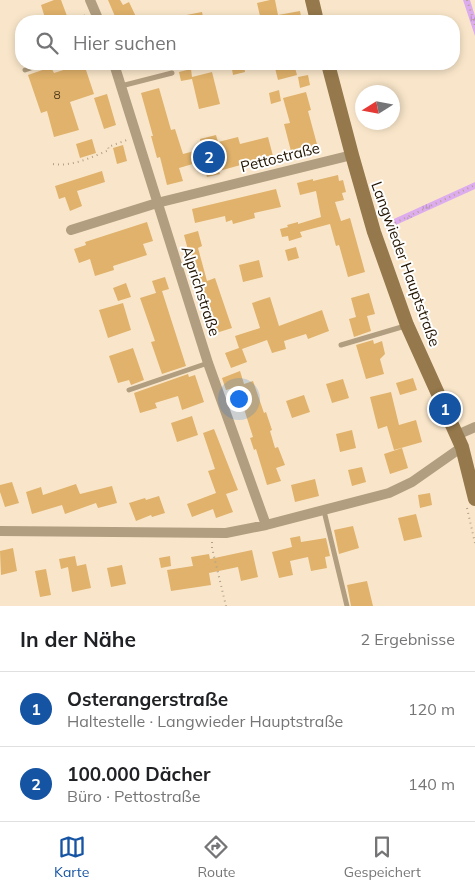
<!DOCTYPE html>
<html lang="de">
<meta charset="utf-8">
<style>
body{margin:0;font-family:Mulish,sans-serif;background:#f6f6f6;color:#202124}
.compass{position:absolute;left:355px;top:85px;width:45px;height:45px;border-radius:50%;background:#fff;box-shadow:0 2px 8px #0003;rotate:259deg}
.you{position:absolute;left:238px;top:398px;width:18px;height:18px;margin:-12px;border:4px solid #fff;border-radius:50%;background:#1a73e8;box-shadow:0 0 0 8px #1a73e833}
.badge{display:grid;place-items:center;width:32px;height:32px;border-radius:50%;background:#1553a3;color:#fff;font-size:16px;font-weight:700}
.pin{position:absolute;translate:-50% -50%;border:2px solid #fff;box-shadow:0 1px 5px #0006}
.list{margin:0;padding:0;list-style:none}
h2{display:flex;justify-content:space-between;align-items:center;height:65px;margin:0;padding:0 20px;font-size:21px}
h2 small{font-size:16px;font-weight:400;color:#757577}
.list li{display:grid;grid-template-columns:32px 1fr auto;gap:15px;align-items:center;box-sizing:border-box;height:75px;padding:0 20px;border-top:1px solid #e0e0e0}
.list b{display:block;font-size:19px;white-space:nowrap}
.list p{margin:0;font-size:16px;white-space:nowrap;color:#757577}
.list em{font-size:16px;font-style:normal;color:#757577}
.icon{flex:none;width:28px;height:28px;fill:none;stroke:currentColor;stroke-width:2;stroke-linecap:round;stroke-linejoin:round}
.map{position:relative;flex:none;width:475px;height:606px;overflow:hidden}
.search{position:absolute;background:#fff;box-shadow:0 2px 8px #0003;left:15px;right:15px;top:15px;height:55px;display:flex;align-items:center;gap:12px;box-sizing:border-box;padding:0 18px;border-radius:20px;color:#757577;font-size:19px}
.sheet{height:215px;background:#fff}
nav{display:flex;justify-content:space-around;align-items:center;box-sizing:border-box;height:70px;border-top:1px solid #e0e0e0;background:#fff;font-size:14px;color:#757577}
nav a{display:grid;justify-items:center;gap:2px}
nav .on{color:#1553a3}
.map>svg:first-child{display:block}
.grass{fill:url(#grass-tufts)}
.building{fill:#e0b26b}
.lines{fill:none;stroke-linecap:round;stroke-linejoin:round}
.path{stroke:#b2a188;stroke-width:2;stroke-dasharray:1 4;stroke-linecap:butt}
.lane{stroke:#b19d7f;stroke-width:5}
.street{stroke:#b19d7f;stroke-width:10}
.secondary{stroke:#95784b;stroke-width:14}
.labels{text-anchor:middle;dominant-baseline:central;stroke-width:4;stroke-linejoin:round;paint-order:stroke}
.number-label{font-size:12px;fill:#523c1c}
.street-label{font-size:15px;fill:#231501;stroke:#fff}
</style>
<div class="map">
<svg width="475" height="606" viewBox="0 0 475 606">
<defs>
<pattern id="grass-tufts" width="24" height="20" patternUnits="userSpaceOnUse" patternTransform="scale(1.25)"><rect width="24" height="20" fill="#ddacee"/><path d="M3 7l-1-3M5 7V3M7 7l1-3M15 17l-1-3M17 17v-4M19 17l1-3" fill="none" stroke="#bd93ca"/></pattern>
</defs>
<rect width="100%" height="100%" fill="#f9e6ca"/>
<path class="grass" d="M463,0H470L475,16V36Z
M475,182V189L387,229L385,223Z"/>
<path class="building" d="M54,0H61L67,16L52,21H46L41,5Z
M108,0H120L123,5L129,2L138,21H117Z
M270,0H275L278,15L300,11L302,21H264L263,15L260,16L257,3Z
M202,12L204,21H177L176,17Z
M82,64H84L94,94L70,102L79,130L54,137L47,111L41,113L28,75L51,67L54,73Z
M231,64H244L245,72L233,75Z
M274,64H294L297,75L278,80Z
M191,69L192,77L212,72L220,104L199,109L192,79L181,81L179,72Z
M308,75L310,85L300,88L298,77Z
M159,88L171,130L175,129L183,154L202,149L200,139L216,135L218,142L238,137L240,144L268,137L273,156L219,171L220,174L207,177L203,161L179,168L183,181L167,185L160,157L157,158L151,136H153L141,93Z
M279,90L281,101L271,104L269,93Z
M306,92L311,110L308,111L318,148L292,155L284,124L290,123L283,98Z
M107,94L116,125L104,129L94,98Z
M92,139L96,153L80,158L76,144Z
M123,145L127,161L117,164L113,148Z
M102,171L105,182L77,191L82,206L70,211L65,197L59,199L55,186Z
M338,175L339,181L343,180L346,192L342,193L344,200L335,202L341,221L350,218L365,272L348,277L339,245L336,246L330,224L300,232L302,237L289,241L288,236L282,237L280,229L288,227L287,225L298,222V224L321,217L316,191L300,195L297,183L313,179V181Z
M276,189L281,207L254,213L255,218L233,224L232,220L226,222L225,216L195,223L192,209Z
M147,222L153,241L143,244L147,255L113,266L114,270L95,276L90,259L79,263L74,249L86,245L85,242Z
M198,231L202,246L198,248L207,281L215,278L232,328L213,334L195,272L192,273L189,261H191L184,235Z
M296,247L299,258L288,261L285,250Z
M259,260L263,277L243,282L239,265Z
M165,277L169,289L162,291L186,366L162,374L151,342L155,341L140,298L159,292L156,293L152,281Z
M126,283L131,297L118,301L113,288Z
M369,293L375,314L367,316L371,331L354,337L349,319L356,317L351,298Z
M270,297L279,326L322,310L329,331L308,339L306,334L284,341L286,349L272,353L267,340L242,349L247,362L231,368L225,353L239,348L235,336L260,328L252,303Z
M123,303L131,330L108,338L99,310Z
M373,340L374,344L382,341L385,354L380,359L384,374L366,379L356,345Z
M133,348L144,380L131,385L129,380L118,383L109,356Z
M240,371L244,384L253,381L264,413L266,412L272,430L270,431L275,448L278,447L285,465L276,468L281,481L267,485L256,449L254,450L250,438L253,437L237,387L226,390L222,378Z
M188,374L189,377L195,375L204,402L182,410L178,396L155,403L157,408L140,413L134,393Z
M413,378L417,390L400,395L396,383Z
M343,379L349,398L332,403L326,384Z
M391,392L399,425L416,420L422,442L394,450L387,426L378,429L370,397Z
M304,395L310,412L292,418L286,401Z
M192,416L198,435L177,442L171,423Z
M214,429L238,490L226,494L233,512L216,518L213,509L192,517L187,504L216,493L208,471L215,469L203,433Z
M352,430L356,448L340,452L336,434Z
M402,448L408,468L390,474L384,454Z
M362,467L366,482L352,486L348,470Z
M315,479L319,496L295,502L291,485Z
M12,482L19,503L5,507L0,492V485Z
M76,484L80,494L112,486L117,503L98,508L96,503L65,514L62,505L32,514L26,492L41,487L43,495Z
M430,493L432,505L420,508L418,495Z
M159,496L165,513L152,517L151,515L136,521L129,503L145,498L146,500Z
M416,514L422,537L404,541L398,518Z
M353,526L359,548L339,554L334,530Z
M300,536L301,542L326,538L330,556L325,557L327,568L311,571L308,557L290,561L293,575L279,578L272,552L292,547L290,538Z
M13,548L17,571L1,575L0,551Z
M252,550L258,577L241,581L238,567L209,573L211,585L171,591L167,570L193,566L191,557L209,554L210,559Z
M75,556L77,566L86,564L91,588L72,592L68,567L61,569L59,559Z
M170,556L171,566L161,568L159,558Z
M122,565L126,584L111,587L107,568Z
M46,569L51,595L40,597L35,571Z
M367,581L373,606H351L347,585Z"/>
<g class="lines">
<path class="path" d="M467,0L475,25
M70,21L86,15
M53,164C72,167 92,157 109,150L108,147L127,140
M386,227L475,185
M467,508L475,543
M212,542V548L226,606"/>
<path class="lane" d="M25,70L43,64
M121,86L172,73
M341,345L405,326
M129,390L208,363
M324,511L347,606"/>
<path class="street" d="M90,0L99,21
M114,64L208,363L266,525
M71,230L157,203L352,155
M457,435L475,427
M0,531L226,533L266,525L389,493L412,482L462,447"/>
<path class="secondary" d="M312,0L317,21
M328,64L352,155L374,232L407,325L462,447L475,499"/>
</g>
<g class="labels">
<g class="number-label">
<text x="57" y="94">8</text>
</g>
<g class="street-label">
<text transform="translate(280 157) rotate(-14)">Pettostraße</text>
<text transform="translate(406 264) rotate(70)">Langwieder Hauptstraße</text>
<text transform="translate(201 291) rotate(72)">Alprichstraße</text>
</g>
</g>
</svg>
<svg class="compass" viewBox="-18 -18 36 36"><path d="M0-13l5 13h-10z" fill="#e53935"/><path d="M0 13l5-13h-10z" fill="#757577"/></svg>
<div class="you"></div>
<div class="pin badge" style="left:445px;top:409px">1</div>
<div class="pin badge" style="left:209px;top:157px">2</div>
<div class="search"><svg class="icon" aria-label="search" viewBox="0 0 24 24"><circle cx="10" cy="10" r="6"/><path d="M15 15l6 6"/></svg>Hier suchen</div>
</div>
<section class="sheet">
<h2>In der Nähe<small>2 Ergebnisse</small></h2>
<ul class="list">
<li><span class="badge">1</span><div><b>Osterangerstraße</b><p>Haltestelle · Langwieder Hauptstraße</p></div><em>120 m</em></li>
<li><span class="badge">2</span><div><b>100.000 Dächer</b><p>Büro · Pettostraße</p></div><em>140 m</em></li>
</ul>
</section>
<nav>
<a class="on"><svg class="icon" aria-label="map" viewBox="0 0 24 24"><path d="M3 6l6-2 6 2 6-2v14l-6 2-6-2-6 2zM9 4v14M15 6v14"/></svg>Karte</a>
<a><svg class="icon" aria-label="directions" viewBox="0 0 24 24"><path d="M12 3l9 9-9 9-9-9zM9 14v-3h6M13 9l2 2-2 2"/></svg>Route</a>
<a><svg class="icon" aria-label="saved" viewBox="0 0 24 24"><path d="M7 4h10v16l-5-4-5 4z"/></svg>Gespeichert</a>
</nav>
